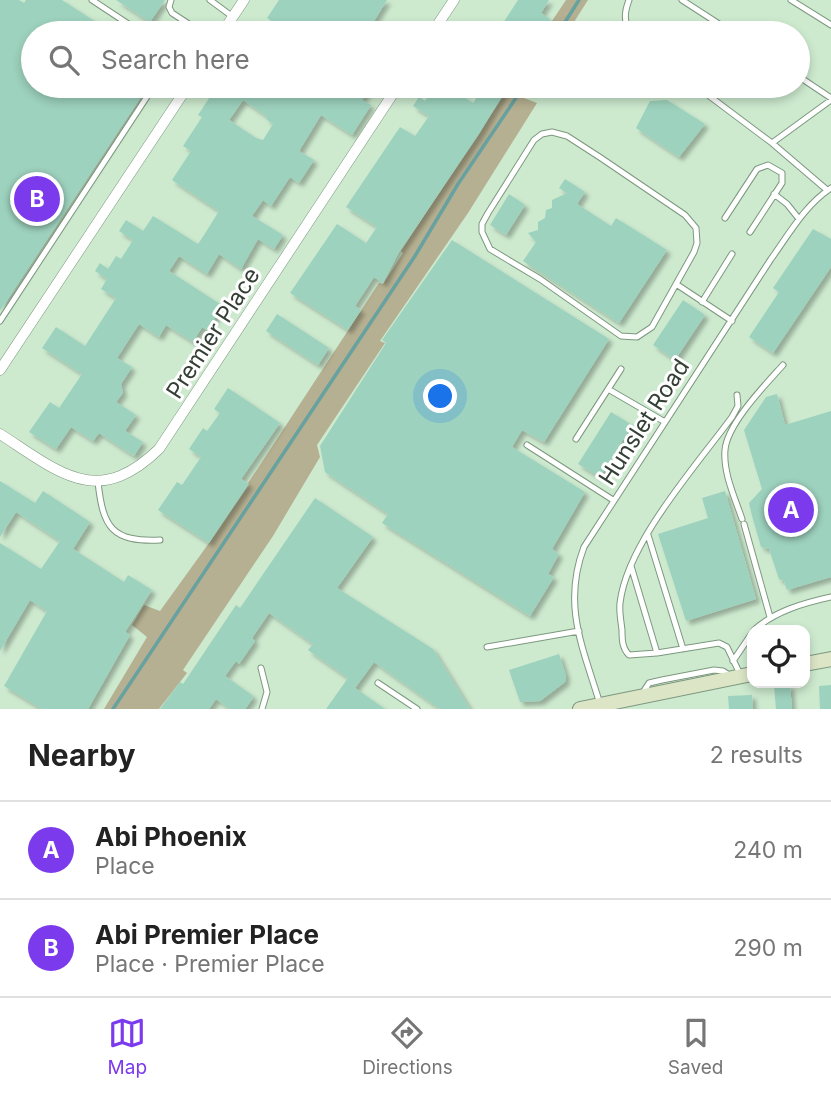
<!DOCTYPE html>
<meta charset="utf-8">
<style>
body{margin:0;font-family:Inter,sans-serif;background:#f6f6f6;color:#222}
.controls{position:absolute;right:21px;bottom:21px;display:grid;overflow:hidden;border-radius:14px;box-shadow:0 4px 10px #0003}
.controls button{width:63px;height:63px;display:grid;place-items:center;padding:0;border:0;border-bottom:2px solid #e0e0e0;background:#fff;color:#222;font:35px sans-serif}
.you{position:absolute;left:441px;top:397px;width:24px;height:24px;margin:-18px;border:5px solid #fff;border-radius:50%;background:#1a73e8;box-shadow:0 0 0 10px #1a73e833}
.badge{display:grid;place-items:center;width:46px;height:46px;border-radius:50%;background:#7c3aed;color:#fff;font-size:23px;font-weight:700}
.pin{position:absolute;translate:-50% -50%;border:4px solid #fff;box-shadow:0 2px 7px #0006}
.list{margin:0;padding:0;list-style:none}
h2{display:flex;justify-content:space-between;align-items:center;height:91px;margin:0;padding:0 28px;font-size:30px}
h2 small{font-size:23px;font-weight:400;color:#767676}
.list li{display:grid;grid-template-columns:46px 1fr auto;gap:21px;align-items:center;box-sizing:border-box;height:98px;padding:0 28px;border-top:2px solid #e0e0e0}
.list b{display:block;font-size:26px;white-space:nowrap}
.list p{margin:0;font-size:23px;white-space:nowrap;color:#767676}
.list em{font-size:23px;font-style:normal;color:#767676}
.icon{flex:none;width:38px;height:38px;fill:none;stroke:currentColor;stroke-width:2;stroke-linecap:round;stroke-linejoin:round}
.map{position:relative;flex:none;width:831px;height:709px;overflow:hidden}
.search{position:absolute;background:#fff;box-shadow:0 4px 10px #0003;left:21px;right:21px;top:21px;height:77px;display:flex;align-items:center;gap:18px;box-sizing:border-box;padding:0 24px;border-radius:38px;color:#767676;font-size:26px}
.sheet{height:287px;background:#fff}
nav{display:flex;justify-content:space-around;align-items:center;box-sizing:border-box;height:98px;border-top:2px solid #e0e0e0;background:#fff;font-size:19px;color:#767676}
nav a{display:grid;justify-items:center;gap:4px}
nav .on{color:#7c3aed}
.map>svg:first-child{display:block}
.green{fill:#b5b091}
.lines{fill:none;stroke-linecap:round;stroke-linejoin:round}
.stream{stroke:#67a1a0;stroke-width:3.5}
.building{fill:#9dd2be;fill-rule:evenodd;filter:url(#shadow)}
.lane-casing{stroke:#7d987f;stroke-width:7}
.street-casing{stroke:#7d987f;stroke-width:11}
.secondary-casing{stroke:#7d987f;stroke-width:16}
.lane{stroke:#fff;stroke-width:5}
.street{stroke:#fff;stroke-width:10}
.secondary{stroke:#dce6c7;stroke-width:14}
.labels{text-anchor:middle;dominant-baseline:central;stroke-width:6;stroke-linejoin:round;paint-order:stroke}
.street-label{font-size:23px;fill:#344035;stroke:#fff}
</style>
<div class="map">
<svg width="831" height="709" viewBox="0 0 831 709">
<defs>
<filter id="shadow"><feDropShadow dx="4" dy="4" stdDeviation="2" flood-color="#0004"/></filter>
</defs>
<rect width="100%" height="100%" fill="#cdeacf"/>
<path class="green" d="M566,0H588L567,33H544Z
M510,86H532L524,98L537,103L468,213L380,341L385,343L317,445L320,457L273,536L183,670L187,673L159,709H104L147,637L132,625L144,605L160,611L209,543L379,283L383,284L403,253L401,251Z"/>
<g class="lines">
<path class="stream" d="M558,33L579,0
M113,709L415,256L458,184L524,86"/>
</g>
<path class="building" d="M0,0H19L24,3L26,0H62L113,33H33V86H148L0,311Z
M116,0H165L150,22Z
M279,0H387L371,26L383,33H290L267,18Z
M518,0H549L541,13L552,21L544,33H501L504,28L501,26Z
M217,86H273L290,95L297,86H371L362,100L371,105L352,135L321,115L299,151L314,160L299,183L290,177L271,206L263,200L252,216L283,235L274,249L258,239L241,269L219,254L207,274L179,256L169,271L223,306L207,330L202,327L193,342L166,325L159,337L139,324L117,358L132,367L121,384L123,393L116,402L136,415L125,431L143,442L134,456L99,433L93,441L71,427L56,449L29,432L50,402L59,408L82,374L42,348L56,327L85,346L116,298L101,289L107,279L95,271L100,263L108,269L116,256L121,259L133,240L119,231L126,220L143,231L153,216L198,244L204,235L219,211L172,180L191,151L183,146L202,117L198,115ZM243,100L268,117L266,119L273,124L263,140L256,138L229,120Z
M436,86H447L473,103L484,86H508L479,134L399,252L383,283L374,277L355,306L361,310L348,330L290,293L337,224L366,243L377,227L346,207L400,127L415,136L429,116L413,106L419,97L425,101Z
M667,100L705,124L679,157L636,128L650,101Z
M565,179L585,192L577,204L611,226L616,218L667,250L619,323L523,261L536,242L528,233L538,230V222L545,218L546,210L552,208V200L567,193L559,188Z
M509,194L525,205L506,235L490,225Z
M813,229L831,239V267L773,353L749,337L779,292L773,288Z
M452,240L609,339L544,442L522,430L512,447L585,492L552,549L559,554L548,574L554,577L530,616L382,523L388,514L325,472L320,446L386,343L382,340Z
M683,300L705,315L675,360L653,345Z
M277,314L329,348L318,365L266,331Z
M228,388L280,423L241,479L249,484L209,543L158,510L177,482L182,485L201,457L189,449L203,428L207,431L220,413L214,409Z
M777,394L785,425L831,411V577L787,590L784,581L779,579L769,549L761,547L752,516L749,503L762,489L744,430L766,397Z
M611,412L632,425L600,477L578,464Z
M0,481L35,503L43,491L90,522L73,549L124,582L128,575L152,590L125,632L130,635L88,709H42L4,686L47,611L30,600L0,651V543L41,569L60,541L16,512L0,537Z
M725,491L756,599L686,621L658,534L708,518L702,498Z
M315,498L373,537L337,588L433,649L470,709H440L374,662L355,688L385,709H326L348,678L308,650L313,644L269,613L252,638L255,641L239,664L236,661L225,676L252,695L253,698L245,709H230L216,699L209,709H160L180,682L183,684L236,605L240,608Z
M559,654L566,676L565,682L540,701L520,702L509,670Z
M790,685L792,709H776L774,686Z
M831,685V709H820L819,686Z
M752,695L753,709H729L728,696Z"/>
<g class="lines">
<defs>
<path id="lane" d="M92,0L142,33
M171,0L169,7L172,13L198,30
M210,0L233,17
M629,0C624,13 624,21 630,33
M682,0L733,33
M791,0L831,25
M798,76L831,98
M696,86L772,143L827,190
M552,132L567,136L601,158L685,215L696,228L697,243L694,252L652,327L637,337L621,336L540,279L490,249L482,232V224L488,213L534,140L542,134Z
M772,143L831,100
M774,194L787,204L799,219
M725,218L757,169L768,165L782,173V183L750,232
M676,284L732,321
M702,302L732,254
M0,321L154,86
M608,389L665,422
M737,395L738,406L732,417C696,466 627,543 620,603C619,612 621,621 622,630C622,639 622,648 629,655L657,653L719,643L727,647L740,674
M576,439L621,369
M527,445L613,500
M98,482C103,528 112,542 160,540
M742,519C735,498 723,473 725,450C727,424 766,384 783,365
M744,524L770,617
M648,535L683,649
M631,566L657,653
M754,630C775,611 804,603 831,597
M487,647L579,631
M733,661L752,633
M261,668L267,692L262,709
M378,683L417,709
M642,694L649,683L662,680L714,670L723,671L729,675
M600,704C583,648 562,605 584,547L771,259C789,234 805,205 831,188"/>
<path id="street" d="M222,33L244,0
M432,33L454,0
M0,370L188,86
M0,434C59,472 97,509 159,449L398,86"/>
<path id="secondary" d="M805,664L831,659
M580,709L752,674"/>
</defs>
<use href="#lane" class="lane-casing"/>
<use href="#street" class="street-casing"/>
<use href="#secondary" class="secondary-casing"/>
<use href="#lane" class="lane"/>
<use href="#street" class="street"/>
<use href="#secondary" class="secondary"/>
</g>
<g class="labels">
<g class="street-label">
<text transform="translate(213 333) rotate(-57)">Premier Place</text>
<text transform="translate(644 422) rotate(-57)">Hunslet Road</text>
</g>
</g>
</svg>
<div class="controls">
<button><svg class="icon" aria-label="locate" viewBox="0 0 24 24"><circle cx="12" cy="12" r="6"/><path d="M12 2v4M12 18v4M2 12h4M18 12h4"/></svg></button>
</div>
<div class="you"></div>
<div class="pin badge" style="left:791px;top:510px">A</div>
<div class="pin badge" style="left:37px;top:199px">B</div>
<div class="search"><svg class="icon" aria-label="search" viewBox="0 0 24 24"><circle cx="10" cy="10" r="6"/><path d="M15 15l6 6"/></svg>Search here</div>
</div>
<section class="sheet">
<h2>Nearby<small>2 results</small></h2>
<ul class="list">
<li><span class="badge">A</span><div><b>Abi Phoenix</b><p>Place</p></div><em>240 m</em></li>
<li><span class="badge">B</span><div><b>Abi Premier Place</b><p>Place · Premier Place</p></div><em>290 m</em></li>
</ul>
</section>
<nav>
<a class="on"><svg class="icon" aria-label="map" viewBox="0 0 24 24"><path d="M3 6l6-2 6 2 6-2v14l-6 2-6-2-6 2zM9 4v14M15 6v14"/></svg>Map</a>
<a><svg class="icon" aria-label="directions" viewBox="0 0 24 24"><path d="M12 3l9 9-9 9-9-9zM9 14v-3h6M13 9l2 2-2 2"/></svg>Directions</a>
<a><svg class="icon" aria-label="saved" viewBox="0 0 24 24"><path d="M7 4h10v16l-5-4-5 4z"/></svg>Saved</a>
</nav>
